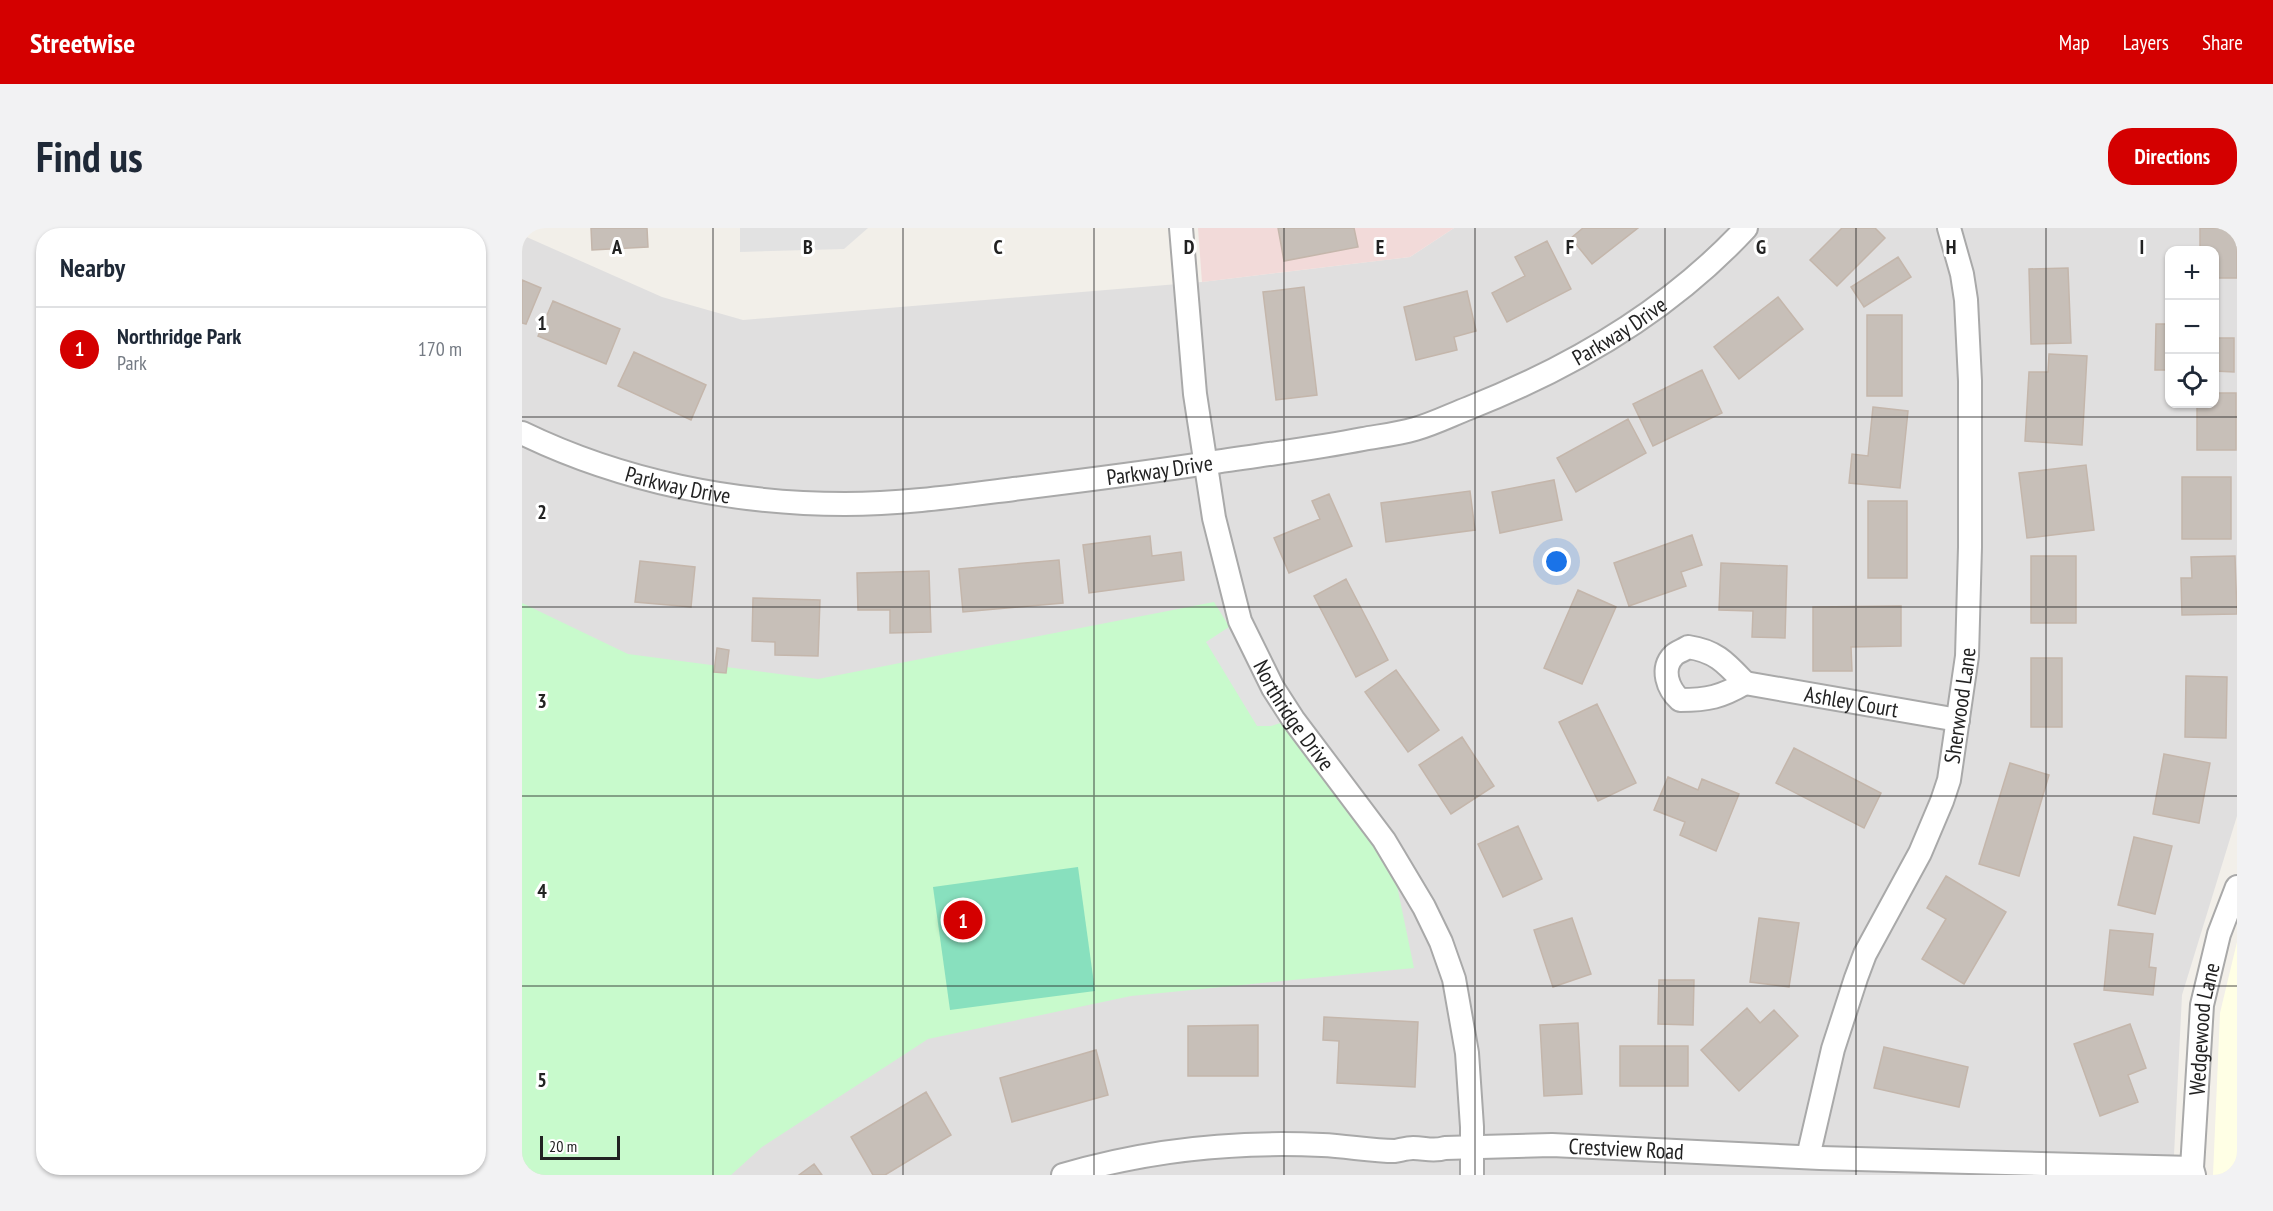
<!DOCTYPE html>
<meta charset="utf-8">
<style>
body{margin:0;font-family:"PT Sans Narrow",sans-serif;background:#f2f2f3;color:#1f2937}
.controls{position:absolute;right:18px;top:18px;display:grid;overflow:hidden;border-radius:12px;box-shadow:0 2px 4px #0004}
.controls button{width:54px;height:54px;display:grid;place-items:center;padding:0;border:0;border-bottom:2px solid #e0e1e3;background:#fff;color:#1f2937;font:30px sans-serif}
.scale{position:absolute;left:18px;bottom:15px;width:80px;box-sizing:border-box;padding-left:6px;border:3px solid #222;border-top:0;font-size:16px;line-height:21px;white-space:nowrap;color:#222;-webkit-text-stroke:4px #fff;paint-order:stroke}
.you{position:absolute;left:1035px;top:334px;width:21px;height:21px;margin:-15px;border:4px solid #fff;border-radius:50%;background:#1a73e8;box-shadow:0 0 0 9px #1a73e833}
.badge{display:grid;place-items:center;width:39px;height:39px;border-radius:50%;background:#d40000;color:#fff;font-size:20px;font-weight:700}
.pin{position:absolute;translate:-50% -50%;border:3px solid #fff;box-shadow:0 2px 6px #0006}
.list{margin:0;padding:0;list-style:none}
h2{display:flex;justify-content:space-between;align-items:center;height:78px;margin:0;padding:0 24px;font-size:26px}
h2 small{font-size:20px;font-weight:400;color:#747a83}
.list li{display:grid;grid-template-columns:39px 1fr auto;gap:18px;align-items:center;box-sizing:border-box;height:84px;padding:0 24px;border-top:2px solid #e0e1e3}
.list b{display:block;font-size:22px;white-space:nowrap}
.list p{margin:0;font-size:20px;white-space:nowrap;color:#747a83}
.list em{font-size:20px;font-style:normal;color:#747a83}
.icon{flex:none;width:33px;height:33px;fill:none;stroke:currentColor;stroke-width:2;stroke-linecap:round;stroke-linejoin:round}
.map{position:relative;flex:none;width:1715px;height:947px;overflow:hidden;border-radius:24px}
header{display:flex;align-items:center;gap:36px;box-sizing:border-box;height:84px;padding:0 30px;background:#d40000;color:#fff}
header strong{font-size:28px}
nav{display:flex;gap:33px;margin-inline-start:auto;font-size:21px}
.intro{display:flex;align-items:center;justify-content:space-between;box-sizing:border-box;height:144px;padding:0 36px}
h1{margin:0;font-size:42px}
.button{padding:15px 27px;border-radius:24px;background:#d40000;color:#fff;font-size:21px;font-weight:700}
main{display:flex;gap:36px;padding:0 36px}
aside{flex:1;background:#fff;border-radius:24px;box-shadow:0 2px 4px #0004}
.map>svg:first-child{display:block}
.residential{fill:#e0dfdf;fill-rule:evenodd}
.commercial{fill:#f2dad9}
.education{fill:#ffffe5}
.park{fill:#c8facc}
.pitch{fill:#88e0be}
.parking{fill:#e2e2e2}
.building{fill:#c7bfb8;stroke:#c4b6ab;stroke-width:1.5}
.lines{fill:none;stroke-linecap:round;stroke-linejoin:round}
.minor-casing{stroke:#a9a9a9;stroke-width:26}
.minor{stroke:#fff;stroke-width:22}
.grid{fill:none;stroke:#222;stroke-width:1.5;stroke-opacity:0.55}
.labels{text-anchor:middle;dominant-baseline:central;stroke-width:6;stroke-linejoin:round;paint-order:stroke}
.street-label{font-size:22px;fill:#222;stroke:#fff}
.grid-label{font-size:20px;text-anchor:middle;font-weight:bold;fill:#222;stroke:#fff;stroke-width:6;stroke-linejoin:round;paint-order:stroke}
</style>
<header>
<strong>Streetwise</strong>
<nav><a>Map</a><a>Layers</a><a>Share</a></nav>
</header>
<div class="intro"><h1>Find us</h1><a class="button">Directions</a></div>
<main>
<aside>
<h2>Nearby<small></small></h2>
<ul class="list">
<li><span class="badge">1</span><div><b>Northridge Park</b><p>Park</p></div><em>170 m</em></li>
</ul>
</aside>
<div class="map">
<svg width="1715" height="947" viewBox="0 0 1715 947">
<rect width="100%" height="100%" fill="#f2efe9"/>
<path class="residential" d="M932,0H1715V588L1660,767L1651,947H0V7L140,69L221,92L680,54L888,29ZM1648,22H1692V176H1648Z"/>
<path class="commercial" d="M676,0H932L888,29L680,54Z"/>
<path class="education" d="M1715,714V947H1691L1698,785Z"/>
<path class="park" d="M692,374L802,552L872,643L892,740L609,768L406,811L240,919L209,947H0V375L106,426L296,451Z"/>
<path class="pitch" d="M556,639L573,763L428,782L411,659Z"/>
<path class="parking" d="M218,0H346L322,21L218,24Z
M707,399L771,491L749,498H735L684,414Z"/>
<path class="building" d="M69,0H125L126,19L70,22Z
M756,0H832L836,19L762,33Z
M1061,0H1116L1070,36L1049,10Z
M1320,0H1353L1363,10L1315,58L1288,32Z
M1678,0H1715V50H1692V22H1678Z
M1025,13L1049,61L985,94L970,65L1003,48L993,29Z
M1376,29L1389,49L1342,79L1329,59Z
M1546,40L1549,115L1509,116L1507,41Z
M0,52L19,60L4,96L0,95Z
M782,59L795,167L754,172L741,64Z
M945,63L954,103L932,109L935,122L894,132L882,79Z
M1256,69L1281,101L1217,151L1192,119Z
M31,73L98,101L84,136L16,108Z
M1345,87H1380V168H1345Z
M1634,96H1648V142H1633Z
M1692,110H1712V144L1692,143Z
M112,124L184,157L169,192L96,158Z
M1527,126L1565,128L1560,217L1503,213L1507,144H1526Z
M1180,142L1200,185L1131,218L1111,176Z
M1692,165H1714V222H1675V176H1692Z
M1351,179L1386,183L1378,260L1327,255L1330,226L1346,228Z
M1106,191L1124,225L1054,264L1035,230Z
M1564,237L1572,302L1505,310L1497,245Z
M1660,249H1709V311H1660Z
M1032,252L1040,292L978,305L970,264Z
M948,263L953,302L864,314L859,275Z
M807,266L830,318L767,345L752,310L798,291L790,273Z
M1346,273H1385V350H1346Z
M1170,307L1180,337L1159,344L1164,358L1107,378L1092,335Z
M628,308L630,328L659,324L662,352L567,365L561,317Z
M1509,328H1554V395H1509Z
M1713,328L1715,386L1660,387L1659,350H1670L1669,329Z
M537,332L541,375L441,384L437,341Z
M118,333L173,339L169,379L113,374Z
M1199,335L1265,338L1263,410L1230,409L1231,383L1197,382Z
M407,343L409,404L368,405V382H336L335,345Z
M824,351L866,432L834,449L792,368Z
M1056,362L1094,379L1060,456L1022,440Z
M231,370L298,372L296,428L253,427V414L230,413Z
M1379,378V418L1329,419L1330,443H1291V379Z
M195,420L207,422L204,445L192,444Z
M1509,430H1540V499H1509Z
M874,442L917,502L886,524L843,464Z
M1664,448L1705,449L1704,510L1663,509Z
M1075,476L1114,555L1076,573L1037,494Z
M940,509L972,558L929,586L897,537Z
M1272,520L1359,565L1342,600L1254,555Z
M1642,526L1688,535L1677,595L1631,586Z
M1488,535L1527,547L1497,648L1457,636Z
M1146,549L1176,562L1180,551L1217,566L1194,623L1158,607L1163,594L1132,582Z
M996,598L1020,651L981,669L956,616Z
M1612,609L1650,618L1633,686L1596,677Z
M1424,648L1484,684L1442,756L1400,731L1424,691L1405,680Z
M1050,690L1069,746L1031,759L1012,702Z
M1237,690L1277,695L1267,759L1228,754Z
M1588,702L1631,706L1627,739L1634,740L1631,767L1582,762Z
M1137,752H1172L1171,797L1136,796Z
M1225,780L1238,795L1252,782L1276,808L1217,863L1179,822Z
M802,789L896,794L893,859L815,855L817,813L801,812Z
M1056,795L1060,866L1022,868L1018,797Z
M1608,796L1624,840L1606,847L1616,874L1578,888L1552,816Z
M736,797V848H666V798Z
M1098,818H1166V858H1098Z
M1362,819L1446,839L1437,879L1352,860Z
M574,822L586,867L490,894L478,850Z
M404,864L429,907L363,947H351L329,909Z
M292,936L300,947H277Z"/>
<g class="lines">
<defs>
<g id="minor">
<path id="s1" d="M659,0L673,166L692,290L718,393L751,460L771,491L862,612L902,679L919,714L932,751L945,825L950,899V947"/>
<path id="s2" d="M0,205C99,253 212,276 323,276C379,276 436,268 492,261C557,253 621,245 686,235C738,227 790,221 841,211C858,208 876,206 893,201C911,196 929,187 947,180C1051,139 1148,82 1224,0"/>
<path d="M1166,419C1194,423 1204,435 1223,455C1199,469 1186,472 1158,472C1146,461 1138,441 1152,427C1155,424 1162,422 1166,419Z"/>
<path id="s3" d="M1223,455L1436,492"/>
<path id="s4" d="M1286,929L1311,821L1334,750L1343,726L1398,625L1420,573L1427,552L1445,428L1448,319V153L1444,72L1440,46L1427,0"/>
<path id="s5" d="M541,947C625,922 712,913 800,917C825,918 849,923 873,923C879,922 885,920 891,920C903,920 911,924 923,920L1030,917L1298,930L1670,940"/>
<path id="s6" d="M1672,947L1670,940L1680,777L1697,706L1715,659"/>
</g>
</defs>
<use href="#minor" class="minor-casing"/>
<use href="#minor" class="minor"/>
</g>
<path class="grid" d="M191,0V947M381,0V947M572,0V947M762,0V947M953,0V947M1143,0V947M1334,0V947M1524,0V947M0,189H1715M0,379H1715M0,568H1715M0,758H1715"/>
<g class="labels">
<g class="street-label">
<text stroke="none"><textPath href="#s2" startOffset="1136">Parkway Drive</textPath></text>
<text stroke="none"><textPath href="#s2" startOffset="650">Parkway Drive</textPath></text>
<text stroke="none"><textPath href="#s2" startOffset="165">Parkway Drive</textPath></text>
<text stroke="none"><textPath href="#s3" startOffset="108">Ashley Court</textPath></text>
<text stroke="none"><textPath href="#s4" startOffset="480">Sherwood Lane</textPath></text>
<text stroke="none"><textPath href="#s1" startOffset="507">Northridge Drive</textPath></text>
<text stroke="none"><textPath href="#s6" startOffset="147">Wedgewood Lane</textPath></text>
<text stroke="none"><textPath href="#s5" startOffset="567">Crestview Road</textPath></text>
</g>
</g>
<g class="grid-label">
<text x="95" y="26">A</text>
<text x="286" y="26">B</text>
<text x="476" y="26">C</text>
<text x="667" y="26">D</text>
<text x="858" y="26">E</text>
<text x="1048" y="26">F</text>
<text x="1239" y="26">G</text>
<text x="1429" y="26">H</text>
<text x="1620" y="26">I</text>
<text x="20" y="102">1</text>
<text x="20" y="291">2</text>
<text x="20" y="480">3</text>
<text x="20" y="670">4</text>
<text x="20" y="859">5</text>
</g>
</svg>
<div class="controls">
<button>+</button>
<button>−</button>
<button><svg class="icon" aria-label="locate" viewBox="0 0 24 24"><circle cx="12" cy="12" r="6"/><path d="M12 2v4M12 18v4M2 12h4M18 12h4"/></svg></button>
</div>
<div class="scale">20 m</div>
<div class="you"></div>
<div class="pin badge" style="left:441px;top:692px">1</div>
</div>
</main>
